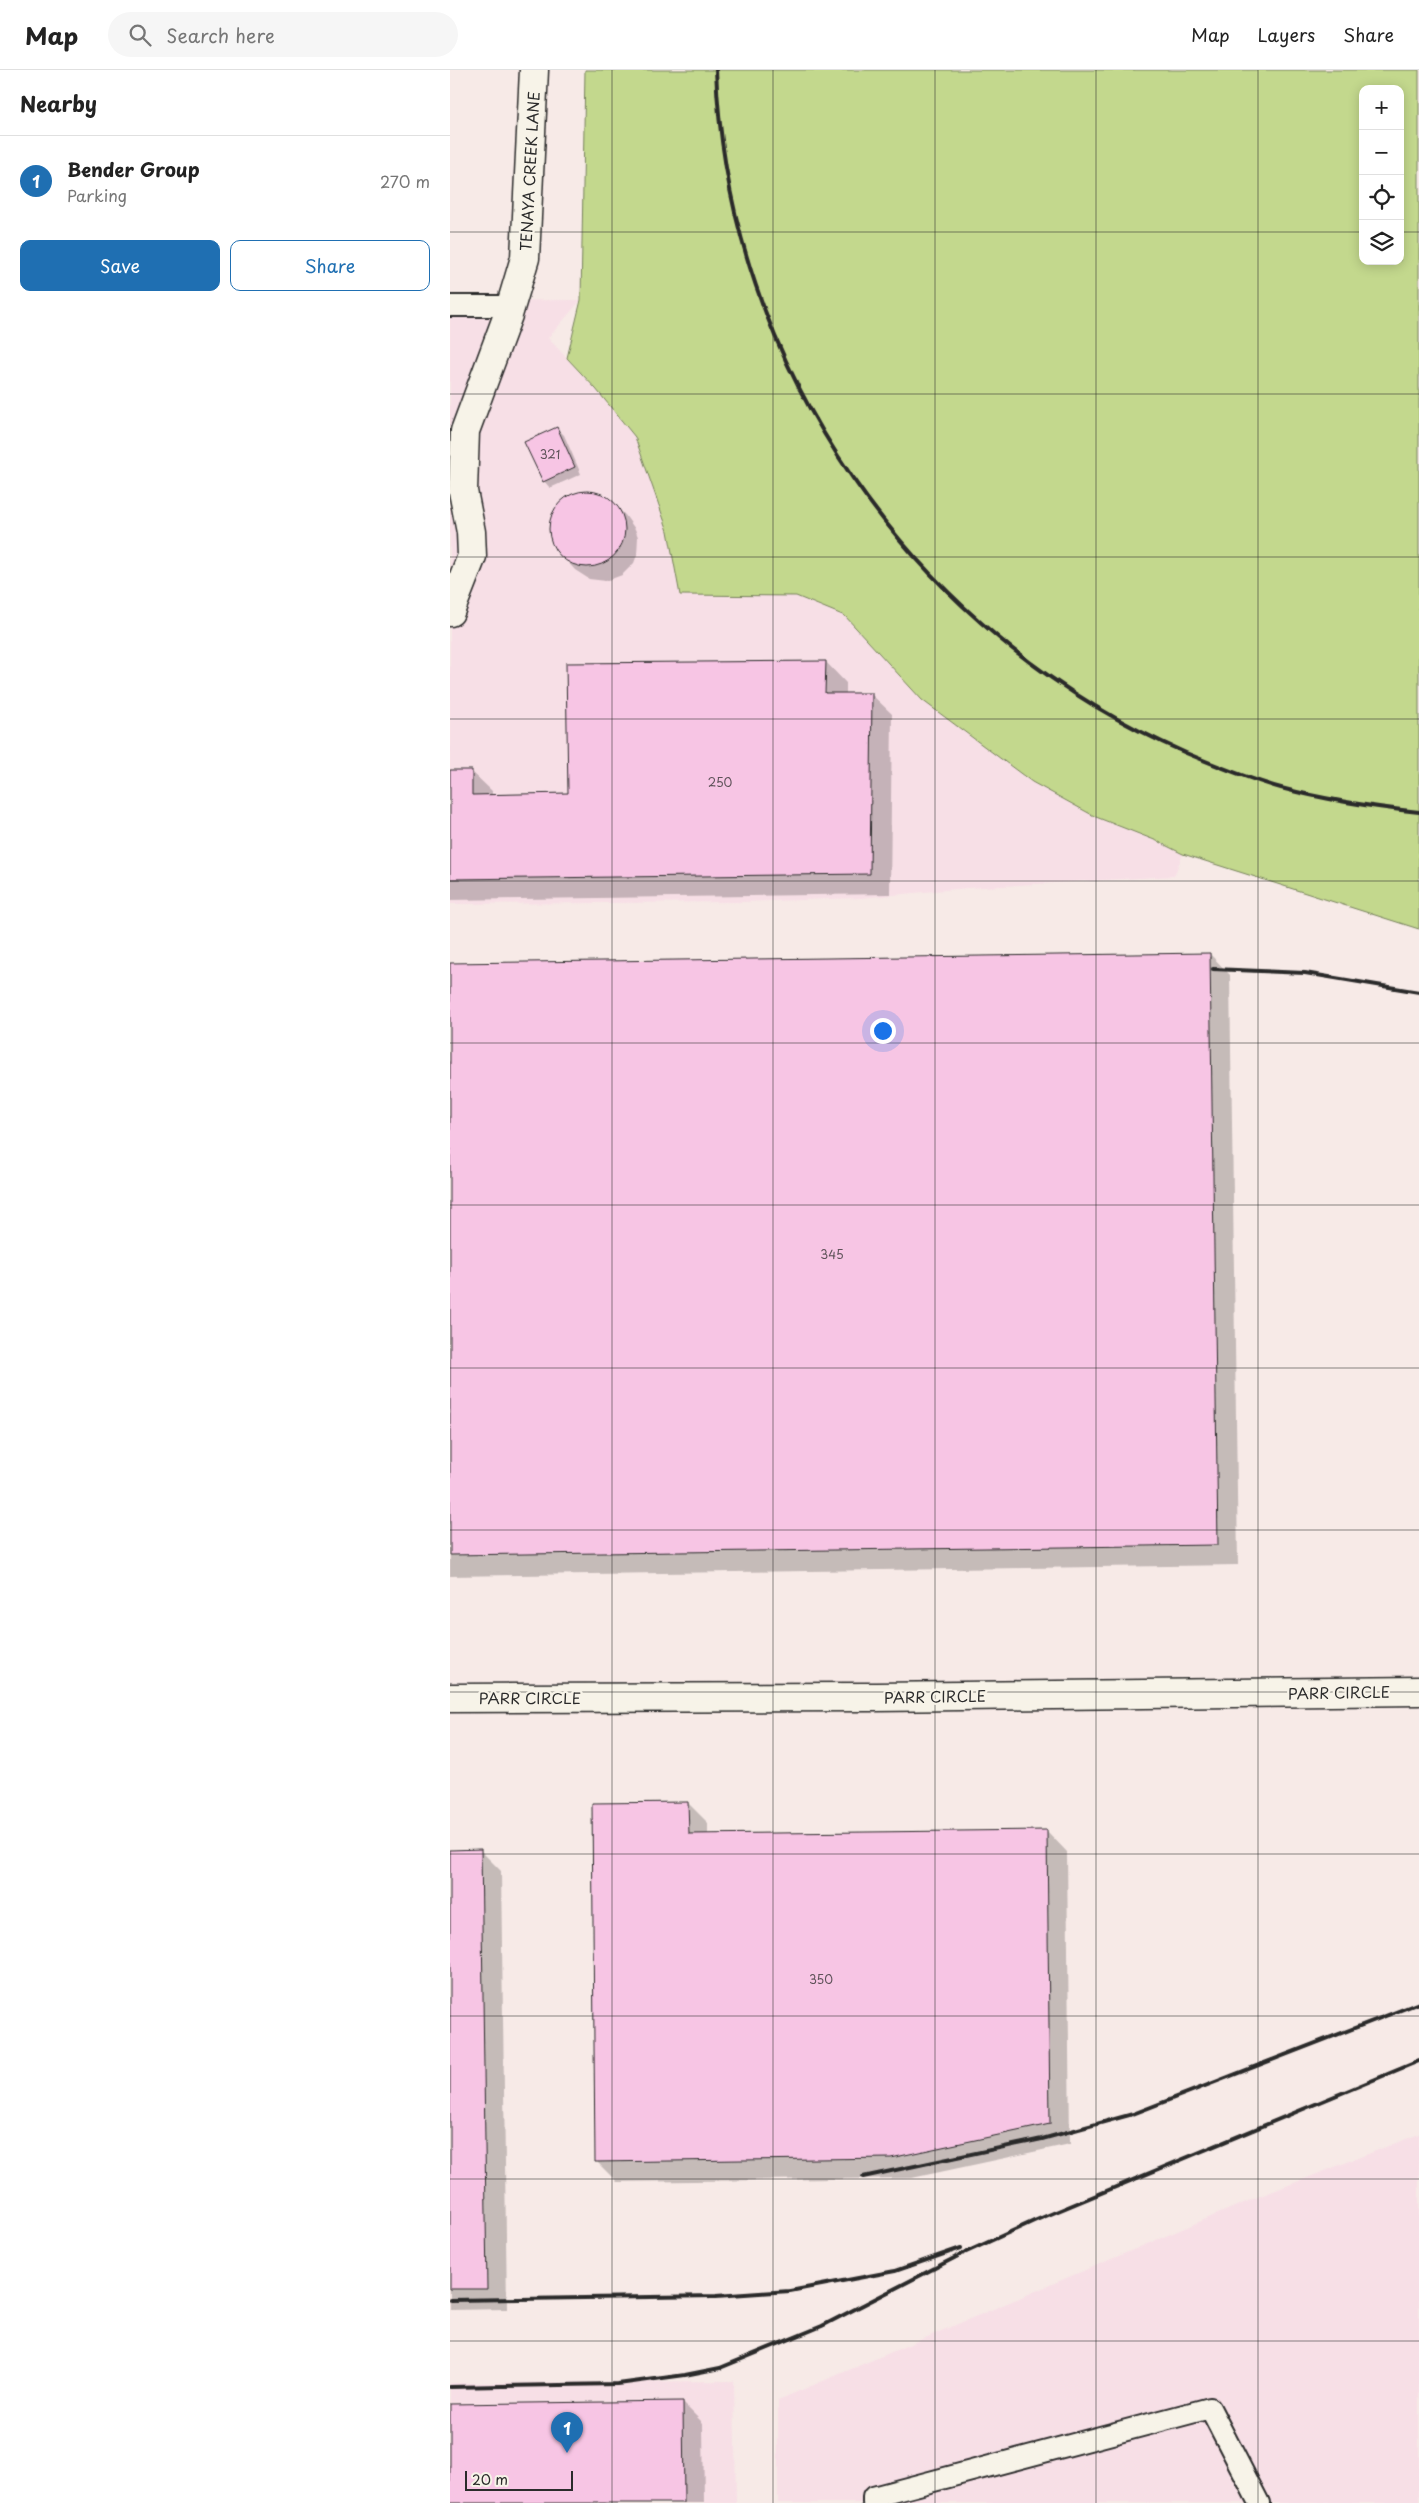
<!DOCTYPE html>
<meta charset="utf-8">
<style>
body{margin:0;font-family:"Playpen Sans",sans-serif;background:#f6f6f6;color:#222}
.controls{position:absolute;right:15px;top:15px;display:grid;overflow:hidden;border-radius:10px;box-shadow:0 2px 12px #0003}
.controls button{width:45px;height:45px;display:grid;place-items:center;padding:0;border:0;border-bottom:1px solid #e0e0e0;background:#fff;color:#222;font:25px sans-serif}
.scale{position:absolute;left:15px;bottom:12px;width:108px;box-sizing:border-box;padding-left:5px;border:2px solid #2b2b2b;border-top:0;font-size:14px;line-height:18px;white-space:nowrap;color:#2b2b2b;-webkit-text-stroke:4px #f7f3e8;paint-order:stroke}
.you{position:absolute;left:432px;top:960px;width:18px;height:18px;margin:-12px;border:4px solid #fff;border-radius:50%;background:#1a73e8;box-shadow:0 0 0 8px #1a73e833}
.badge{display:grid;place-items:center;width:32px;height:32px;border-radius:50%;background:#1f6fb2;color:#fff;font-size:16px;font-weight:700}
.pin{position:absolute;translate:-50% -41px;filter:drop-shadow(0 1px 2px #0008)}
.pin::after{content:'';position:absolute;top:26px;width:18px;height:15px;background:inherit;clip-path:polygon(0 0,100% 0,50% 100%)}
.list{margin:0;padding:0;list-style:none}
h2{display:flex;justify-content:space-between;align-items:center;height:65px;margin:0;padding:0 20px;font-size:21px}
h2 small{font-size:16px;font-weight:400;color:#767676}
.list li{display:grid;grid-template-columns:32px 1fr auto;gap:15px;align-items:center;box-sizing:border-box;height:90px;padding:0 20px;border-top:1px solid #e0e0e0}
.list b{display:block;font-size:19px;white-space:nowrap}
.list p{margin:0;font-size:16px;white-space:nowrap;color:#767676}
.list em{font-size:16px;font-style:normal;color:#767676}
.actions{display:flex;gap:10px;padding:15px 20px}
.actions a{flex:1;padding:11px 0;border:1px solid #1f6fb2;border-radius:10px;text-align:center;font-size:18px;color:#1f6fb2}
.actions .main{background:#1f6fb2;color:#fff}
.icon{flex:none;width:28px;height:28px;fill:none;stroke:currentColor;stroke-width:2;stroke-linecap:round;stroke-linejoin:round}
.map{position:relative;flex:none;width:969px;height:2433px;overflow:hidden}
header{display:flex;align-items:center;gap:30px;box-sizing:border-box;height:70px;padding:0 25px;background:#fff;border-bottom:1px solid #e0e0e0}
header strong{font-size:24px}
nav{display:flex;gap:28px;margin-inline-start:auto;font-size:18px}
.search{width:350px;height:45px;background:#f6f6f6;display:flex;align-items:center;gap:12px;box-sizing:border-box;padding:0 18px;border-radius:28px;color:#767676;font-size:19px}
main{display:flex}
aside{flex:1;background:#fff}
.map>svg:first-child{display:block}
.built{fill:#f7dfe6}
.green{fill:#c3d88d;stroke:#77825c;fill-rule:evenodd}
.shadow{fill:#0003}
.building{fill:#f7c5e4;stroke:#2b2b2b}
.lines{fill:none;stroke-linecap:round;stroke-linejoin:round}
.service-casing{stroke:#2b2b2b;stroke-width:24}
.minor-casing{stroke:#2b2b2b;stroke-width:31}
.service{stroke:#f7f3e8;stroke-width:20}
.minor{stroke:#f7f3e8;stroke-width:28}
.rail{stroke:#2b2b2b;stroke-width:4}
.grid{fill:none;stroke:#2b2b2b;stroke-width:1;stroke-opacity:0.55}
.labels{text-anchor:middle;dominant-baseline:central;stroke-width:4.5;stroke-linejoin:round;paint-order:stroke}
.number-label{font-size:12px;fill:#5e5259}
.street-label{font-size:15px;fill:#2b2b2b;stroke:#f7f3e8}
</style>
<header>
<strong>Map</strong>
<div class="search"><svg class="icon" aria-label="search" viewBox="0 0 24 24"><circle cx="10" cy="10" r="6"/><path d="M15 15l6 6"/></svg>Search here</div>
<nav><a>Map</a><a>Layers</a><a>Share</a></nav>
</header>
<main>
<aside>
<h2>Nearby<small></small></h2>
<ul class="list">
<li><span class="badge">1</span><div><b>Bender Group</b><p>Parking</p></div><em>270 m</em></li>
</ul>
<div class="actions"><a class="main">Save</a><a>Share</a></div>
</aside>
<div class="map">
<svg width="969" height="2433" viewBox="0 0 969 2433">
<rect width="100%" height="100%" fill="#f7eae7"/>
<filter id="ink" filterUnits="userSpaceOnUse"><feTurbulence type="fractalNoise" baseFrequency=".02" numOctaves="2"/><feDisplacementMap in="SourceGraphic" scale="10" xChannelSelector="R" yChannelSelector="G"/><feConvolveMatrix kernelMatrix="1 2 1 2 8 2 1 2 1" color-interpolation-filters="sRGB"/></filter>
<g filter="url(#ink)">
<path class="built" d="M131,230L98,268L146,319L185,367L218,461L230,525L346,526L395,546L472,630L582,712L646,747L707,771L733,784L724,806L517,818L411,828L293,832L0,834V231Z
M969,2064V2433H328V2330L808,2127Z
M284,2311L286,2433H0V2313Z"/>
<path class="green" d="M135,0H969V859L733,784L707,771L646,747L582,712L472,630L395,546L346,526L230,525L218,461L185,367L146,319L117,288L131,230ZM913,19H950V191H913Z"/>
<path class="shadow" d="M107,358L114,365L131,404L100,418L94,411Z
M136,423H145L160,431L175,445L185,459L188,467L187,485L184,493L172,505L156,511L139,509L125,500L105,478L100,462L102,445L112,431L119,427Z
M376,592L396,613V624H421L442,644L440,824L0,830V701H21L42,721V726L120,725Z
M760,884L780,905L788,1495L0,1506V895Z
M238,1733L258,1753V1765L597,1761L617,1782L620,2074L462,2108L167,2112L146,2091Z
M30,1780L51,1801L57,2239L0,2240V1781Z
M232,2332L253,2353L254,2433H0V2335Z"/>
<path class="building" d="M107,357L125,397L93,412L74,372Z
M99 459a38 38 0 1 1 76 0a38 38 0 1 1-76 0Z
M376,591L375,623H422L420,804L0,809V700H22V725L118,723L116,593Z
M760,883L768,1475L0,1485V893Z
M238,1732L239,1764L597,1760L600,2054L441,2088L145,2092L142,1733Z
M31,1779L37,2219H0V1780Z
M233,2331L234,2433H0V2334Z"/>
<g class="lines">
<defs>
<path id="service" d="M0,236H60
M423,2433V2427L760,2338L809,2433"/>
<path id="minor" d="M0,542L22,486L21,462L13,421L15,361L58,245L75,188L84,0
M0,1628L426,1627L969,1621"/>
</defs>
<use href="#service" class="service-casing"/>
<use href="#minor" class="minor-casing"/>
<use href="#service" class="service"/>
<use href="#minor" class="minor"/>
<path class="rail" d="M266,0C277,297 464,565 736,683C767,696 799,709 831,718C876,730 923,737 969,742
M763,899L855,903L969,922
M413,2107L592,2069L683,2044L969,1933
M0,2230L266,2226L340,2221L445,2201L511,2178
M0,2317L168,2314L235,2305L270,2298L372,2256L512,2184L584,2151L969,1991"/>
</g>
</g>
<path class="grid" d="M162,0V2433M323,0V2433M485,0V2433M646,0V2433M808,0V2433M0,162H913M950,162H969M0,324H969M0,487H969M0,649H969M0,811H969M0,973H969M0,1135H969M0,1298H969M0,1460H969M0,1622H969M0,1784H969M0,1946H969M0,2109H969M0,2271H969"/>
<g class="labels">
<g class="number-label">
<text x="100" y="384">321</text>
<text x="270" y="712">250</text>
<text x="382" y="1184">345</text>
<text x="371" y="1909">350</text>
</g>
<g class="street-label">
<text transform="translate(79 101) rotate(-87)">TENAYA CREEK LANE</text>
<text transform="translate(889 1622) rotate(-1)">PARR CIRCLE</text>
<text transform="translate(485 1626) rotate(-1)">PARR CIRCLE</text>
<text x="80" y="1627">PARR CIRCLE</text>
</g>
</g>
</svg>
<div class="controls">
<button>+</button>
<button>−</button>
<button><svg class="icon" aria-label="locate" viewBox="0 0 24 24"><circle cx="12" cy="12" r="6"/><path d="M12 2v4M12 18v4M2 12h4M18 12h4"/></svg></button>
<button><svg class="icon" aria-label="layers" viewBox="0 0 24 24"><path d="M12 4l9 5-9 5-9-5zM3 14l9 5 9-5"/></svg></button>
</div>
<div class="scale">20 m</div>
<div class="you"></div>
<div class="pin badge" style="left:117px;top:2383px">1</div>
</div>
</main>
